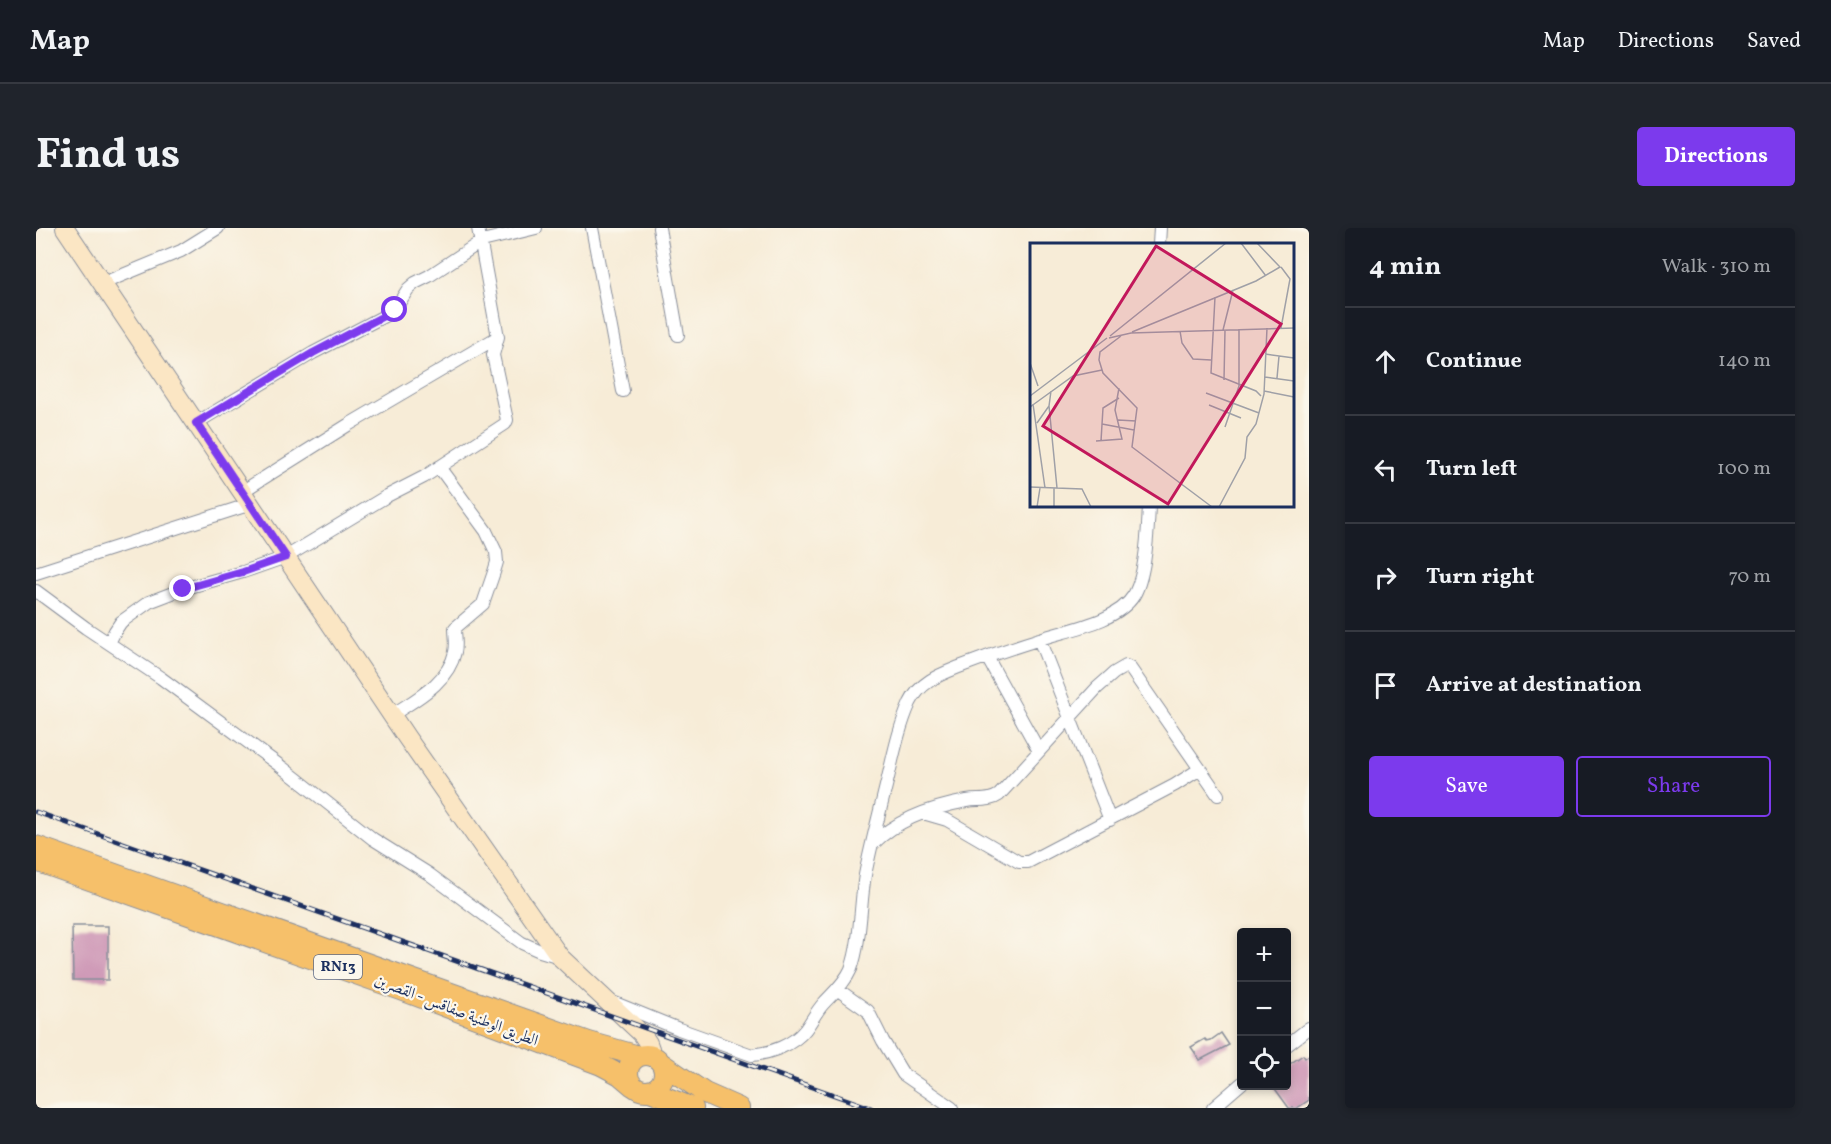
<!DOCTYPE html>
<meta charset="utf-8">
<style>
body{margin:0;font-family:Vollkorn,Amiri,serif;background:#20242c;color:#f1f3f6}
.controls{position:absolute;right:18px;bottom:18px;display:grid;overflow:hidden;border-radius:6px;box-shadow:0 3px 9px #0003}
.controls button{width:54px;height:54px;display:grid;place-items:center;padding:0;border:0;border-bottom:2px solid #363941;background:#171b24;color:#f1f3f6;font:30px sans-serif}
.stop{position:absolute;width:18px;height:18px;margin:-14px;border:4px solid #7c3aed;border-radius:50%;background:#fff}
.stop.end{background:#7c3aed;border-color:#fff;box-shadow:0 2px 6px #0008}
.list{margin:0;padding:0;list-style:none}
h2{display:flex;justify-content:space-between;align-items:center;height:78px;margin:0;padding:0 24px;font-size:26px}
h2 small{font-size:20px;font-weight:400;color:#9ea1a6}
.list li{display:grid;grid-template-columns:39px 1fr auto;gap:18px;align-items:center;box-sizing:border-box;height:108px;padding:0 24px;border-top:2px solid #363941}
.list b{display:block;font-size:22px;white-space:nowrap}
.list em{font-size:20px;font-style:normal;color:#9ea1a6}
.actions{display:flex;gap:12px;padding:18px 24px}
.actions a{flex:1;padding:14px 0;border:2px solid #7c3aed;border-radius:6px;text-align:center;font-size:21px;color:#7c3aed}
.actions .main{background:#7c3aed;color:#fff}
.icon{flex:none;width:33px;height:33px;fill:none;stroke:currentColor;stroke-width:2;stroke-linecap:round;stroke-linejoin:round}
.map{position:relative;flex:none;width:1273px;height:880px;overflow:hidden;border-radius:6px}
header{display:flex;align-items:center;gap:36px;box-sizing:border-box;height:84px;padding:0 30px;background:#171b24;border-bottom:2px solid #363941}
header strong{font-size:28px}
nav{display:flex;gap:33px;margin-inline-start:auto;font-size:21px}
.intro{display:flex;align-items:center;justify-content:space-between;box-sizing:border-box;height:144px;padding:0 36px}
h1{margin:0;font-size:42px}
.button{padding:15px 27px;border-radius:6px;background:#7c3aed;color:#fff;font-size:21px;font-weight:700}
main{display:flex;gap:36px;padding:0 36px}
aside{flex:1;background:#171b24;border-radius:6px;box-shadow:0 3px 9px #0003}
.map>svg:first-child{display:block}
.building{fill:#cf9ab7}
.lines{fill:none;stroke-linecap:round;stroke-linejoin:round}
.street-casing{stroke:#898e9a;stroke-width:14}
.secondary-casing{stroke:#898e9a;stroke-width:20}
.primary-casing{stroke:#898e9a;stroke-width:22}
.street{stroke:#fff;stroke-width:12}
.secondary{stroke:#fbe6c4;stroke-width:18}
.primary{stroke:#f6c06b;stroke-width:20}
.rail-casing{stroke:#1b2f5e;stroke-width:5}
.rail{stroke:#fbf7ec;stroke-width:3;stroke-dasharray:9;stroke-linecap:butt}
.route{stroke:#7c3aed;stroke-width:8}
.labels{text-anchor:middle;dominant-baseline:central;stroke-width:4.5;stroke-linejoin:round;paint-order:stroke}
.shield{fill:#fbf7ec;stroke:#5e6b89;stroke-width:1.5}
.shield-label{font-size:15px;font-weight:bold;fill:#1b2f5e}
.street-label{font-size:16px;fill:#1b2f5e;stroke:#fbf7ec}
.inset-road{fill:none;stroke:#9fa0a7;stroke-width:1.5}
.view{fill:#c2185b;fill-opacity:0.15;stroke:#c2185b;stroke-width:3}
.inset-edge{fill:none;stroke:#1b2f5e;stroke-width:3}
</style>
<header>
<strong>Map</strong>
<nav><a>Map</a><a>Directions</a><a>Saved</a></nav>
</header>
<div class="intro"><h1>Find us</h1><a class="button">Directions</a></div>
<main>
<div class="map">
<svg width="1273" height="880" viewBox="0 0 1273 880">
<rect width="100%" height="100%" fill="#fbf7ec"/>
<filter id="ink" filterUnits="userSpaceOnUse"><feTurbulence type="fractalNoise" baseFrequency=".0167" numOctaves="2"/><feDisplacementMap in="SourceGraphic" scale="12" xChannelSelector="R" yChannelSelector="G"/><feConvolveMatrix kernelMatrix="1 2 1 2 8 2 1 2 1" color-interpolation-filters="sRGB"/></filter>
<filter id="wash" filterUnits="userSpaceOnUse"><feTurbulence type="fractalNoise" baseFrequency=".008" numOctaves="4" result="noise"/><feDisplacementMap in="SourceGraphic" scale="24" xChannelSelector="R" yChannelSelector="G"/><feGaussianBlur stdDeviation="1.35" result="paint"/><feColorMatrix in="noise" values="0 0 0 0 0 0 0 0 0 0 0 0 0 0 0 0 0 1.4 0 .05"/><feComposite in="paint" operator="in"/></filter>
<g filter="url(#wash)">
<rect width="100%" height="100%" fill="#f7ecd7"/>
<g id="blocks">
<path class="building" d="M36,698H72V752H37Z
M1185,805L1193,817L1164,832L1155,819L1169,811L1171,813L1175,812Z
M1267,827L1269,830L1273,827V872L1261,880H1253L1237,858H1251V838Z"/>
</g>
</g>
<g filter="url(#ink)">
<use href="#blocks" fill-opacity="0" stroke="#898e9a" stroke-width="1.5"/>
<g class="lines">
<defs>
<path id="street" d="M556,0L587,163
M623,0L642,107
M1123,16L1124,0
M65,56L145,23L182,0
M160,195L277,125L354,85L361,78L372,61L379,55L393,48L446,13L500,0
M207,263L312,197L462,109
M0,345L215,276
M0,363L50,400L125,450L247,540L337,611L393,646L486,715L504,723L524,729
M1003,411L1074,592
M73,415L79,403L85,394L113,374L147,361L207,344L250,329L351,268L388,249L469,196L471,192L457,127L462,109L442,0
M951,429L1003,523
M356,487C380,471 412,455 419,424C421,416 419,408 419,400L447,376L458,344L461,334L460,324L450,303L403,239
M887,585L911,592L983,634H992L1139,557L1164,541
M837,616C861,591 898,579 931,573C943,571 953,574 963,567L1061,460L1078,445L1090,438L1094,440L1182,567
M801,761L832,783L847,813L867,846L916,880
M579,775L643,801L716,827C735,825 757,817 769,802C775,794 780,784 787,776C797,765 809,755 815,741C825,714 824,676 829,647C835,617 843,587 850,558C857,530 862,502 874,475C884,454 903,447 923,439C949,429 975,420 1001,412C1029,402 1081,395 1098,367C1110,346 1112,301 1113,278
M1250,818L1273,800
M1177,880L1206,855"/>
<path id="secondary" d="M29,0L371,510L524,729L606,806L612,815L617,829"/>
<path id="primary" d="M0,618L553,814L603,828
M0,633L365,762L565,837L584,847L597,858
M592 845a18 18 0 1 1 36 0a18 18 0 1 1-36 0Z
M625,835L669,865L703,880
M614,863L657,880"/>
</defs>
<use href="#street" class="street-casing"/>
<use href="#secondary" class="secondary-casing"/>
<use href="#primary" class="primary-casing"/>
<use href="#street" class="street"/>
<use href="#secondary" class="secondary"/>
<use href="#primary" class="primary"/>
<defs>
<path id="rail" d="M0,584L835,880"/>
</defs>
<use href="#rail" class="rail-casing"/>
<use href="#rail" class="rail"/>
</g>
</g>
<g class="lines" filter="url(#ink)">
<path class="route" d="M147,361L207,344L250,329L160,195L277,125L359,82"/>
</g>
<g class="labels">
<rect class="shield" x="278" y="727" width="48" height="24" rx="4.5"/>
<g class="shield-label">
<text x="302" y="739">RN13</text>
</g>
<g class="street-label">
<text transform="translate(420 783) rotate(21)">الطريق الوطنية صفاقس - القصرين</text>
</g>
</g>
<g transform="translate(994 15)">
<rect width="264" height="264" fill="#f7ecd7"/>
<path class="inset-road" d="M211,0L236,33M251,24L260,36L251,85M185,54L181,130L226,148L231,153M193,87L203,47M150,88L152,100L163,116L181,117M102,89L226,38L250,24L227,0M80,93L196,0M91,93L70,109L69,117L73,130L107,165L102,204L182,264M79,95L101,90L264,85M235,111L264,115M0,120L8,143M235,134L264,138M247,135L249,113M194,137L195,87M234,148L264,154M176,150L229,170M0,153L77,95M3,161L15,245M179,162L211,175M19,163L27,245M0,164L43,133L72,127M88,177L106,178M7,180L19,163L21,148M72,181L104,187M195,184L209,143V86M66,198L92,196L85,167L89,145M71,198L73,165L89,155M0,244L52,246L61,264M7,264L10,245M24,264V245M189,264L215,215L217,194L226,181L234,151L237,85"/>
<path class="view" d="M126,3L251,81L138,261L13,183Z"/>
<rect width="264" height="264" class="inset-edge"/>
</g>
</svg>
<div class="controls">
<button>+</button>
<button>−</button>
<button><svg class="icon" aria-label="locate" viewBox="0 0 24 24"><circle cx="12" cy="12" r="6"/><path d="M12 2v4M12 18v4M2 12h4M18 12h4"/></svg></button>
</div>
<div class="stop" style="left:359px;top:82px"></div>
<div class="stop end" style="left:147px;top:361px"></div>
</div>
<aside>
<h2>4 min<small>Walk · 310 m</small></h2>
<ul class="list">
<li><svg class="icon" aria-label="ahead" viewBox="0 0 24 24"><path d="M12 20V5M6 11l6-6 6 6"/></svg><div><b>Continue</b></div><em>140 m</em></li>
<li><svg class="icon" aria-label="left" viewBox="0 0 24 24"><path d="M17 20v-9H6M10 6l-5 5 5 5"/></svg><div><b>Turn left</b></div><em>100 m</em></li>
<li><svg class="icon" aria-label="right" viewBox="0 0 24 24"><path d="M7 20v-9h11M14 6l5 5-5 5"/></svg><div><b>Turn right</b></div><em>70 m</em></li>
<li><svg class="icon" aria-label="arrive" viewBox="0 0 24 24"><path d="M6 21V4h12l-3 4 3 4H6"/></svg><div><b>Arrive at destination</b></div></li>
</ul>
<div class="actions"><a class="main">Save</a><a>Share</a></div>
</aside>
</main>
